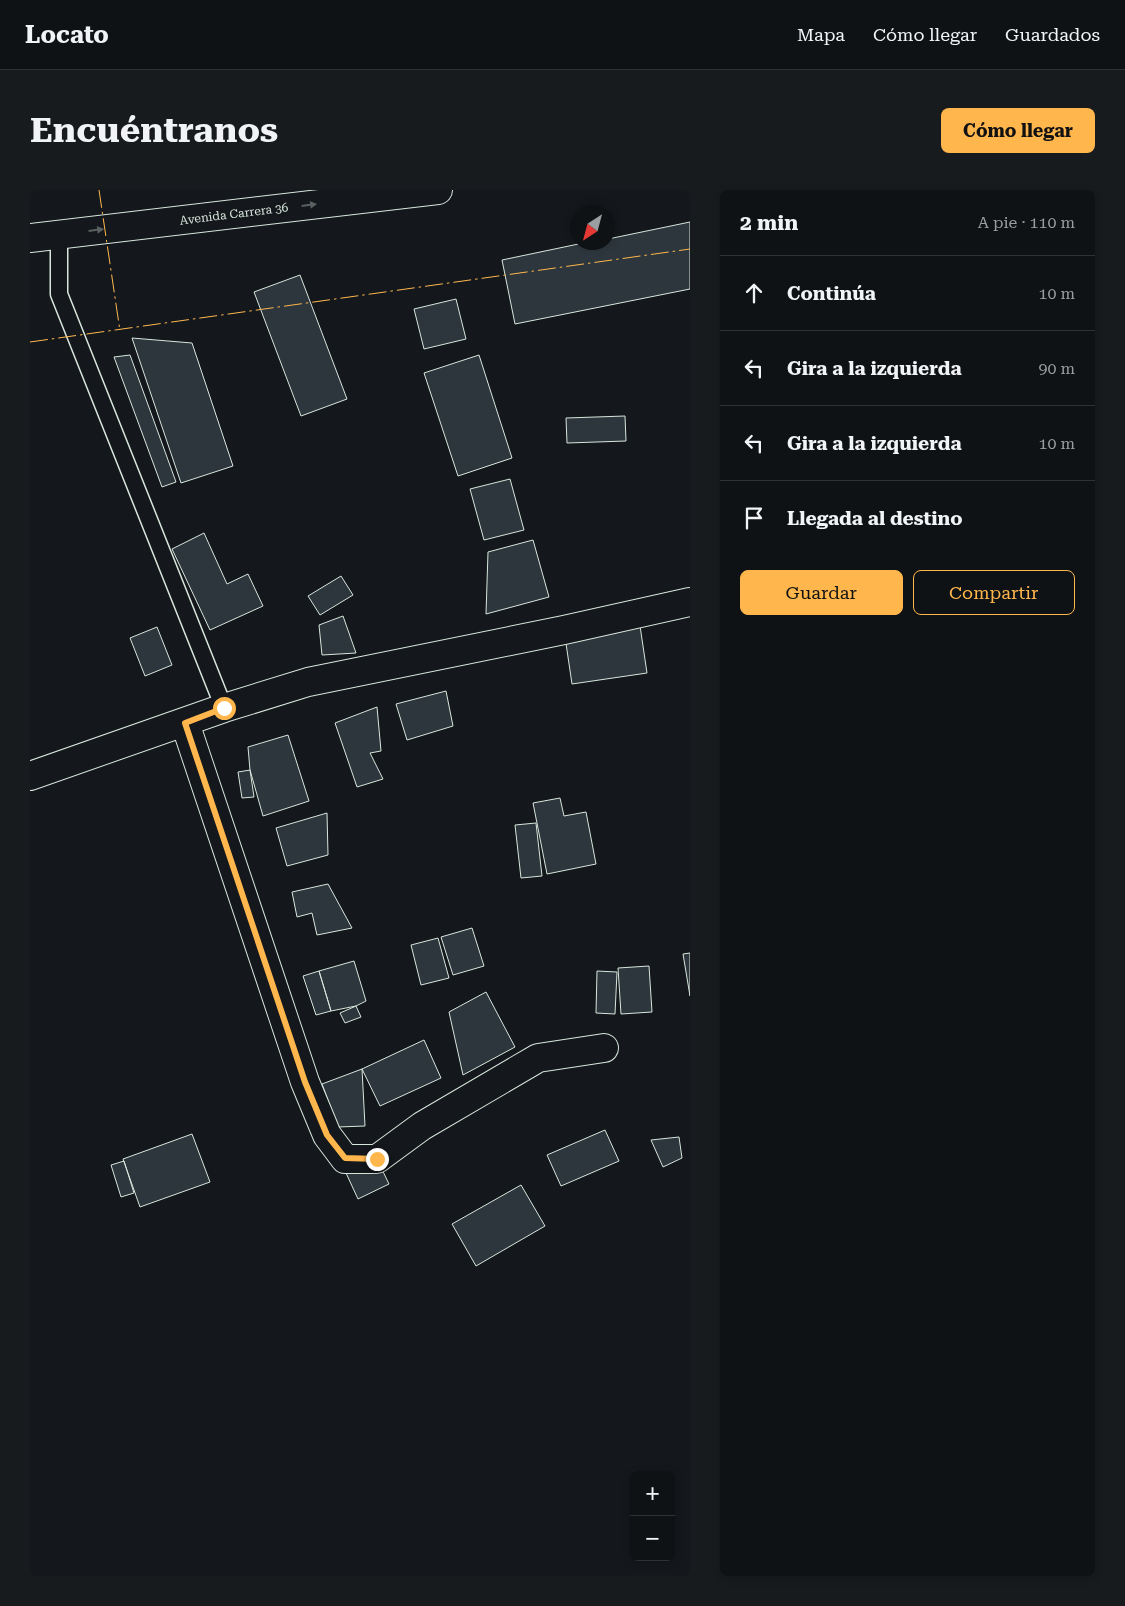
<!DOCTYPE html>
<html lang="es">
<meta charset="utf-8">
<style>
body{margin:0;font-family:"Roboto Serif",serif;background:#181b1e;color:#f1f3f6}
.controls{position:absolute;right:15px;bottom:15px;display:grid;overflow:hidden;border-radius:8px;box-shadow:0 2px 8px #0003}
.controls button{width:45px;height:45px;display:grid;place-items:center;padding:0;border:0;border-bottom:1px solid #2f3234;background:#0f1215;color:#f1f3f6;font:25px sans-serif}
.compass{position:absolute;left:540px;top:15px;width:45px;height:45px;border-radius:50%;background:#0f1215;box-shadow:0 2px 8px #0003;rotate:216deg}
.stop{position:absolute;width:15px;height:15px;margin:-11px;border:4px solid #ffb74d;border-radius:50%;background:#fff}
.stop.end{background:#ffb74d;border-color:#fff;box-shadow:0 1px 5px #0008}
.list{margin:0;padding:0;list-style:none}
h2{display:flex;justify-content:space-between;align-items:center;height:65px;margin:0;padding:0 20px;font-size:21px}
h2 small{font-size:16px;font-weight:400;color:#9b9ea0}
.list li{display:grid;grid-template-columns:32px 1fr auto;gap:15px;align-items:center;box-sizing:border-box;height:75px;padding:0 20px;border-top:1px solid #2f3234}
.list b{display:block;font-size:19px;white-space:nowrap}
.list em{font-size:16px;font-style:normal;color:#9b9ea0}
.actions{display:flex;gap:10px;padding:15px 20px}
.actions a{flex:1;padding:11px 0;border:1px solid #ffb74d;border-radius:8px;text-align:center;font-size:18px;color:#ffb74d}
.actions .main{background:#ffb74d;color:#111}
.icon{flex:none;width:28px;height:28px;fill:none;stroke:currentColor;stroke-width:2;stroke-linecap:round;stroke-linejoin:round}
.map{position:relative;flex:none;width:660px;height:1386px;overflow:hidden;border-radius:8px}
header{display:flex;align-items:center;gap:30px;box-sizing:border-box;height:70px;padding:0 25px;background:#0f1215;border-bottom:1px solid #2f3234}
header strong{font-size:24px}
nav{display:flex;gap:28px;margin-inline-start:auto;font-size:18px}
.intro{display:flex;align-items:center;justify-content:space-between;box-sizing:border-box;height:120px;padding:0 30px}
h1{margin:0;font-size:35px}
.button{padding:12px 22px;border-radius:8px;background:#ffb74d;color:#111;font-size:18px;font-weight:700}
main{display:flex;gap:30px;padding:0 30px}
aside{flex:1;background:#0f1215;border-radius:8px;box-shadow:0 2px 8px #0003}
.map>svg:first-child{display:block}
.building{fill:#2c363c;stroke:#d8e6dc}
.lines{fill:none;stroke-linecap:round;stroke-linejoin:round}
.lane-casing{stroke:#d8e6dc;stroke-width:19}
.street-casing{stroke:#d8e6dc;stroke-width:30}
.primary-casing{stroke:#d8e6dc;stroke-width:30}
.lane{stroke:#14181c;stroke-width:16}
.street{stroke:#14181c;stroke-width:28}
.primary{stroke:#14181c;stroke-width:28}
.power{stroke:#ffb74d;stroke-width:1;stroke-dasharray:18 4 2.5 4;stroke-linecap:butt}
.oneway{fill:#59605f}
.route{stroke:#ffb74d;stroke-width:6}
.labels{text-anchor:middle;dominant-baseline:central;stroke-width:4;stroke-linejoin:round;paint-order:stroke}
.street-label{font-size:12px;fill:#d8e6dc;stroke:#14181c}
</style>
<header>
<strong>Locato</strong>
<nav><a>Mapa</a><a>Cómo llegar</a><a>Guardados</a></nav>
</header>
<div class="intro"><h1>Encuéntranos</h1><a class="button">Cómo llegar</a></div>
<main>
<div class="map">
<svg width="660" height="1386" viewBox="0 0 660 1386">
<rect width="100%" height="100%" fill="#14181c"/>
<path class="building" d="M660,32V99L485,134L472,70L558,52H578V49Z
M270,85L317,209L271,226L224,102Z
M426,109L436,149L394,159L384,119Z
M102,148L162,153L203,276L151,293Z
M100,165L146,292L132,297L84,167Z
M449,165L482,268L428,286L394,183Z
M595,226L596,251L537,253L536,228Z
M480,289L494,340L454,350L440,299Z
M174,343L197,394L218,384L233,416L180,440L142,359Z
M503,350L519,407L456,424L458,362Z
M311,386L323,405L290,425L278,406Z
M313,426L326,463L292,465L289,435Z
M609,429L617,483L542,494L534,440Z
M127,437L142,475L115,486L100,448Z
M416,501L423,536L377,550L366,514Z
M347,517L351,561L340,563L353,589L327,597L305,533Z
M258,545L279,611L233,626L220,580L218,557Z
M220,580L224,607L212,608L208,582Z
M530,608L534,626L556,622L566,674L517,684L503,613Z
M297,623L298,665L257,676L246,638Z
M506,633L512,686L491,688L485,635Z
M298,694L322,738L287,745L282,723L267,727L262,702Z
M442,738L454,776L423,785L411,747Z
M408,748L419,788L391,795L381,755Z
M660,763V806L653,764Z
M324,771L336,811L326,816L301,821L289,781Z
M619,776L622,822L591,824L588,778Z
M289,781L301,821L286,825L273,786Z
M567,781L587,782L585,824L566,823Z
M456,802L485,857L433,885L419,822Z
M326,816L331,827L315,833L310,823Z
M394,850L411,888L350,916L332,879Z
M332,879L335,936L308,937L292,894Z
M575,940L589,971L531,996L517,965Z
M162,944L180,992L110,1017L93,969Z
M649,947L652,968L633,977L621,950Z
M347,969L359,994L328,1009L316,983Z
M94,971L104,1003L91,1007L81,975Z
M491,995L515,1036L446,1076L422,1034Z"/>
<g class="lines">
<defs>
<path id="lane" d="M29,45V104L194,518"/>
<path id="street" d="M155,533L275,892L297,945L315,969H347L392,936L508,868L574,858
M0,586L194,518L278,492L534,440L660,412"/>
<path id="primary" d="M0,48L408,0"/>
</defs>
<use href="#lane" class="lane-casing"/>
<use href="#street" class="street-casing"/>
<use href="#primary" class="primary-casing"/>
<use href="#lane" class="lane"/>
<use href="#street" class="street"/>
<use href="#primary" class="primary"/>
<path class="power" d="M69,0L90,141
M0,152L660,59"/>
</g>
<defs><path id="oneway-solid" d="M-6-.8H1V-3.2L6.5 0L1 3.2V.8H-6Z" transform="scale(1.25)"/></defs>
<g class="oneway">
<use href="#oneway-solid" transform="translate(279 15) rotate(-7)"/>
<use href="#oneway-solid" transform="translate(66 40) rotate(-7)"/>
</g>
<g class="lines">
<path class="route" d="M194,518L155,533L275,892L297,945L315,968L347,969"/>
</g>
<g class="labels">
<g class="street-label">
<text transform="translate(204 24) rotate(-7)">Avenida Carrera 36</text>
</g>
</g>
</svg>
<div class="controls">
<button>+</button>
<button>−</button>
</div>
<svg class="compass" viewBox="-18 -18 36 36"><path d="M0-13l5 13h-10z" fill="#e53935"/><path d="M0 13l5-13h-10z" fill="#9b9ea0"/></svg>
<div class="stop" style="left:194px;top:518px"></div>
<div class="stop end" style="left:347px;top:969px"></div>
</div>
<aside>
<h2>2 min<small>A pie · 110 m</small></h2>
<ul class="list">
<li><svg class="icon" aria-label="ahead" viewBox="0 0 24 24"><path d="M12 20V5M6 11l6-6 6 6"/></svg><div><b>Continúa</b></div><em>10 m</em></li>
<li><svg class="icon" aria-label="left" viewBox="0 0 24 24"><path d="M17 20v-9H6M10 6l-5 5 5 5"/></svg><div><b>Gira a la izquierda</b></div><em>90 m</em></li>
<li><svg class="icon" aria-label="left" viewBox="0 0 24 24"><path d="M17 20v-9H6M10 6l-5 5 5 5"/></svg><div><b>Gira a la izquierda</b></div><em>10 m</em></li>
<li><svg class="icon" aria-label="arrive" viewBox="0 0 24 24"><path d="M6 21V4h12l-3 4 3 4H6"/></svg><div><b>Llegada al destino</b></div></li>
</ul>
<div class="actions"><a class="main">Guardar</a><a>Compartir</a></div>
</aside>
</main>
